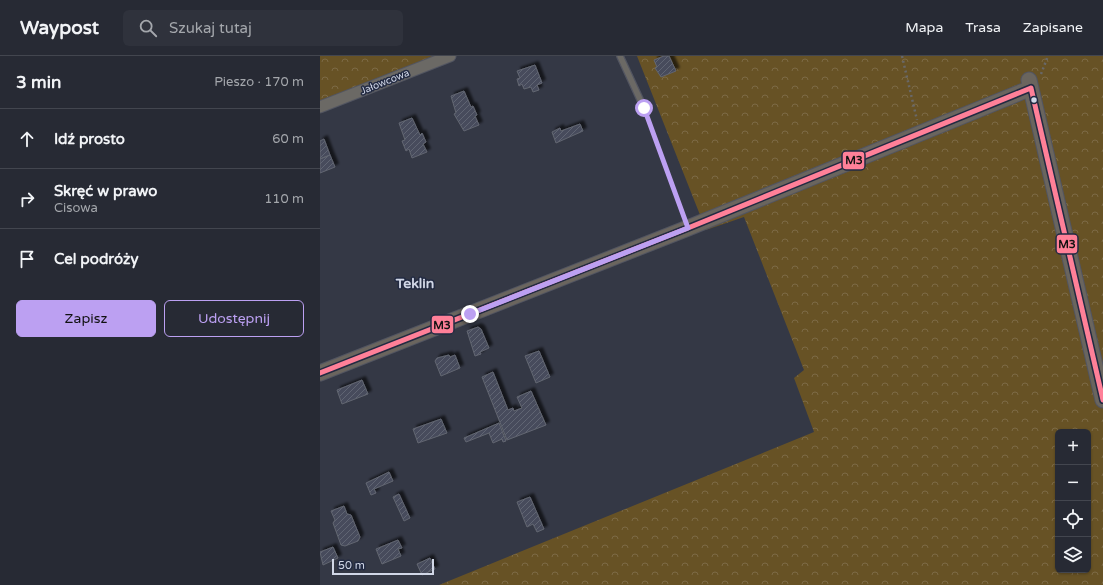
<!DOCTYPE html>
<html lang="pl">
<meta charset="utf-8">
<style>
body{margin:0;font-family:"Varela Round",sans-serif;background:#2f323c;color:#f1f3f6}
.controls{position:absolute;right:12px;bottom:12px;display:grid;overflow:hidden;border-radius:6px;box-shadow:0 1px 3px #0004}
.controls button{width:36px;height:36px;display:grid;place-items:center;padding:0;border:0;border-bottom:1px solid #43464f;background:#272a34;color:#f1f3f6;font:20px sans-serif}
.scale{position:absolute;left:12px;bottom:10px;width:102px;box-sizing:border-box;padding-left:4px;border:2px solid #d1d7e7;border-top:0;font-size:11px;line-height:14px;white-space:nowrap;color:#d1d7e7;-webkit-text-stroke:3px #222a42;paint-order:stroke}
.stop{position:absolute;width:12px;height:12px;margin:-9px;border:3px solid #bca0f2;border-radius:50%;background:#fff}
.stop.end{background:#bca0f2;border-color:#fff;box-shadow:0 1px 4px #0008}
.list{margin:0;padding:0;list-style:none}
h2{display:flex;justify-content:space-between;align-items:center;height:52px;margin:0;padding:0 16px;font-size:17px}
h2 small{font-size:13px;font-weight:400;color:#a4a7ac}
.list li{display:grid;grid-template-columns:26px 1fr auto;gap:12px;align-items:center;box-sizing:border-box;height:60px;padding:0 16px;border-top:1px solid #43464f}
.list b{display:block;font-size:15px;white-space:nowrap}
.list p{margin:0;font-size:13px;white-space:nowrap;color:#a4a7ac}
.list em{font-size:13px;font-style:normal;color:#a4a7ac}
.actions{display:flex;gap:8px;padding:12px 16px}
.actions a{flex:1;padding:9px 0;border:1px solid #bca0f2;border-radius:6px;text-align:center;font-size:14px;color:#bca0f2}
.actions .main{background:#bca0f2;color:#111}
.icon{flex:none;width:22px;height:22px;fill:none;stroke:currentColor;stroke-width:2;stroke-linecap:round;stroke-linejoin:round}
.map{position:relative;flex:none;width:783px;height:529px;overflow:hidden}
header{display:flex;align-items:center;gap:24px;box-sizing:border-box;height:56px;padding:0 20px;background:#272a34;border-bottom:1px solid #43464f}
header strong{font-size:19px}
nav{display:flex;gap:22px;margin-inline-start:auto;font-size:14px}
.search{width:280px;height:36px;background:#2f323c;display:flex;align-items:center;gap:10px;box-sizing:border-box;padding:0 14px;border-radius:6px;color:#a4a7ac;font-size:15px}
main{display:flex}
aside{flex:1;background:#272a34}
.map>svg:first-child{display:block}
.forest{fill:url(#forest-crowns);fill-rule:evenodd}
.building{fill:url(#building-hatch);stroke:#626671;filter:url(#shadow)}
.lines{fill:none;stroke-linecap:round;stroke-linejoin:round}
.lane-casing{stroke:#525561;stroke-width:8}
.street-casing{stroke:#525561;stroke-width:13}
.secondary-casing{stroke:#525561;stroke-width:17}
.path{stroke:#696868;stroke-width:2.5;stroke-dasharray:2 3;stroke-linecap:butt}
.lane{stroke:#6b6965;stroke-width:5.5}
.street{stroke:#6b6965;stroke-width:11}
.secondary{stroke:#6a655e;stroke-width:15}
.bus-1-casing{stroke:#222a42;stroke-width:8}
.bus-1{stroke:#ff8098;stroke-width:5}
.route{stroke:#bca0f2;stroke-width:5}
.bus-dot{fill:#d1d7e7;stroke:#222a42;stroke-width:1.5}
.labels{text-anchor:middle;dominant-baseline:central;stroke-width:3;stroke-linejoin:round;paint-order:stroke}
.street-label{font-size:10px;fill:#d1d7e7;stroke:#222a42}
.district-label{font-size:14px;font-weight:bold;fill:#d1d7e7;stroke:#222a42}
.line-badge{stroke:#222a42;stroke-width:1.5}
.pale-badge-label{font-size:11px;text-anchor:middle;font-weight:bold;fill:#111}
</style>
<header>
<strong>Waypost</strong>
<div class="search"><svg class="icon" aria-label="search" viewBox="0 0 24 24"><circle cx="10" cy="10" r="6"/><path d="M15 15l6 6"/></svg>Szukaj tutaj</div>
<nav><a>Mapa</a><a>Trasa</a><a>Zapisane</a></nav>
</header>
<main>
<aside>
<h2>3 min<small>Pieszo · 170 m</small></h2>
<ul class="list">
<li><svg class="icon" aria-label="ahead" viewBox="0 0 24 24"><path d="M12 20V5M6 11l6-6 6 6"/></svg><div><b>Idź prosto</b></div><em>60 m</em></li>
<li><svg class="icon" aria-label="right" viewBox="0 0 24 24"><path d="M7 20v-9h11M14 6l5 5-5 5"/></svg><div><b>Skręć w prawo</b><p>Cisowa</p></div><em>110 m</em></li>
<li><svg class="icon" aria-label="arrive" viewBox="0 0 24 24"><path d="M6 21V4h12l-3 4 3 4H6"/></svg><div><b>Cel podróży</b></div></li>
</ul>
<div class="actions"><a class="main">Zapisz</a><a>Udostępnij</a></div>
</aside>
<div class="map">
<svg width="783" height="529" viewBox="0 0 783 529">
<defs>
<pattern id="forest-crowns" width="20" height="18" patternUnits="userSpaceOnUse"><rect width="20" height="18" fill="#675225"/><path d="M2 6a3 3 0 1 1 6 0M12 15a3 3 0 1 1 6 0" fill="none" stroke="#7c6a45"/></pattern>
<pattern id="building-hatch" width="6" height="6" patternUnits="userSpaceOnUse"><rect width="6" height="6" fill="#474c5c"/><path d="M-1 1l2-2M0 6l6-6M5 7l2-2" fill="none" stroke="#606573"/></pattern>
<filter id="shadow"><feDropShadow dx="3.5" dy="-3.5" stdDeviation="1" flood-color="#0009"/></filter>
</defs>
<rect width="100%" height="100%" fill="#343845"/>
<path class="forest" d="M0,0H117L0,45Z
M317,0H783V529H119L494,376L474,322L484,314L424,161L386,174ZM738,376H768V514H738Z"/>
<path class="building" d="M344,0H349L356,15L341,21L335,12L337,11L334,4Z
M215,9L222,27L217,29L219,34L213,36L211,31L204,33L202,28L199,30L197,23L200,22L197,15Z
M144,35L151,51L153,50L157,59L155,60L159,69L144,75L134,58L136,57L131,40Z
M92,62L100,79L102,77L106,86L103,88L107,96L92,102L89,93L86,95L82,85L85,84L79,67Z
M260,68L263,75L236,87L232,76L240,72L241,75Z
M4,83L10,99L0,103V85Z
M10,99L15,111L0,117V103Z
M158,271L161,273L169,292L160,296L161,298L155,300L147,275Z
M219,295L230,321L216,327L205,300Z
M129,299L130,301L135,299L140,312L121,320L115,305L117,302Z
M173,316L188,354L193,352L194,355L202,352L197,341L211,335L226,369L187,384L162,321Z
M42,324L48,338L22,348L17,334Z
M121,363L127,377L98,387L93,373Z
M179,367L186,385L183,386L182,383L173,387L169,377L146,386L144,382Z
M69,416L73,425L54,433L56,437L51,439L46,427Z
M79,438L90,462L84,465L73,441Z
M210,441L224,473L217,476L213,468L207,471L197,446Z
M24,450L27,458L31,459L40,481L38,485L25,490L21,489L13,467L15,464L11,455Z
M78,484L82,492L78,493L81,500L62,508L56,493Z
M13,491L18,502L3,509L0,496Z
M110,502L115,513L102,519L97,508Z"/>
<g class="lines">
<defs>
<path id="lane" d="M300,0L324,52"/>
<path id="street" d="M0,51L130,0"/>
<path id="secondary" d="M709,24L783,344
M0,317L368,172L711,32"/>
</defs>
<use href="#lane" class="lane-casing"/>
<use href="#street" class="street-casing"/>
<use href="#secondary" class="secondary-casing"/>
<path class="path" d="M582,0L597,64
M721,18L728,0
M327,60L364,159"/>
<use href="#lane" class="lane"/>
<use href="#street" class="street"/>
<use href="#secondary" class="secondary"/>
<defs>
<path id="bus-1" d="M711,32L783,344
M0,317L368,172L711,32"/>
</defs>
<use href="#bus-1" class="bus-1-casing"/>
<use href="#bus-1" class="bus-1"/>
</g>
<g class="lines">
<path class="route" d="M150,258L368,172L324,52"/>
</g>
<circle class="bus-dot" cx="714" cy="44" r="3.5"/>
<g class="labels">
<g class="street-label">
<text transform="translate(65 26) rotate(-22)">Jałowcowa</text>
</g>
<g class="district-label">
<text x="95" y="227">Teklin</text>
</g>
</g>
<g class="line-badge">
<rect x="522" y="95" width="23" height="19" rx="4" fill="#ff8098"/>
<rect x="736" y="178" width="22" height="20" rx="4" fill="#ff8098"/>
<rect x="111" y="259" width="23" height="19" rx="4" fill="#ff8098"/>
</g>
<g class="pale-badge-label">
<text x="534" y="108">M3</text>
<text x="747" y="192">M3</text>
<text x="122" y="273">M3</text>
</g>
</svg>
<div class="controls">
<button>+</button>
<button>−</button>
<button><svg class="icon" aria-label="locate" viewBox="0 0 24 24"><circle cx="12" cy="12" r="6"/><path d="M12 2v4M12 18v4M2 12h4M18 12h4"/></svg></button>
<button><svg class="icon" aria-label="layers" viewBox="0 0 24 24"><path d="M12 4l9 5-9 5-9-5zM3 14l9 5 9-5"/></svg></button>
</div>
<div class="scale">50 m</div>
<div class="stop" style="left:324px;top:52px"></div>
<div class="stop end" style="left:150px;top:258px"></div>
</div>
</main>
